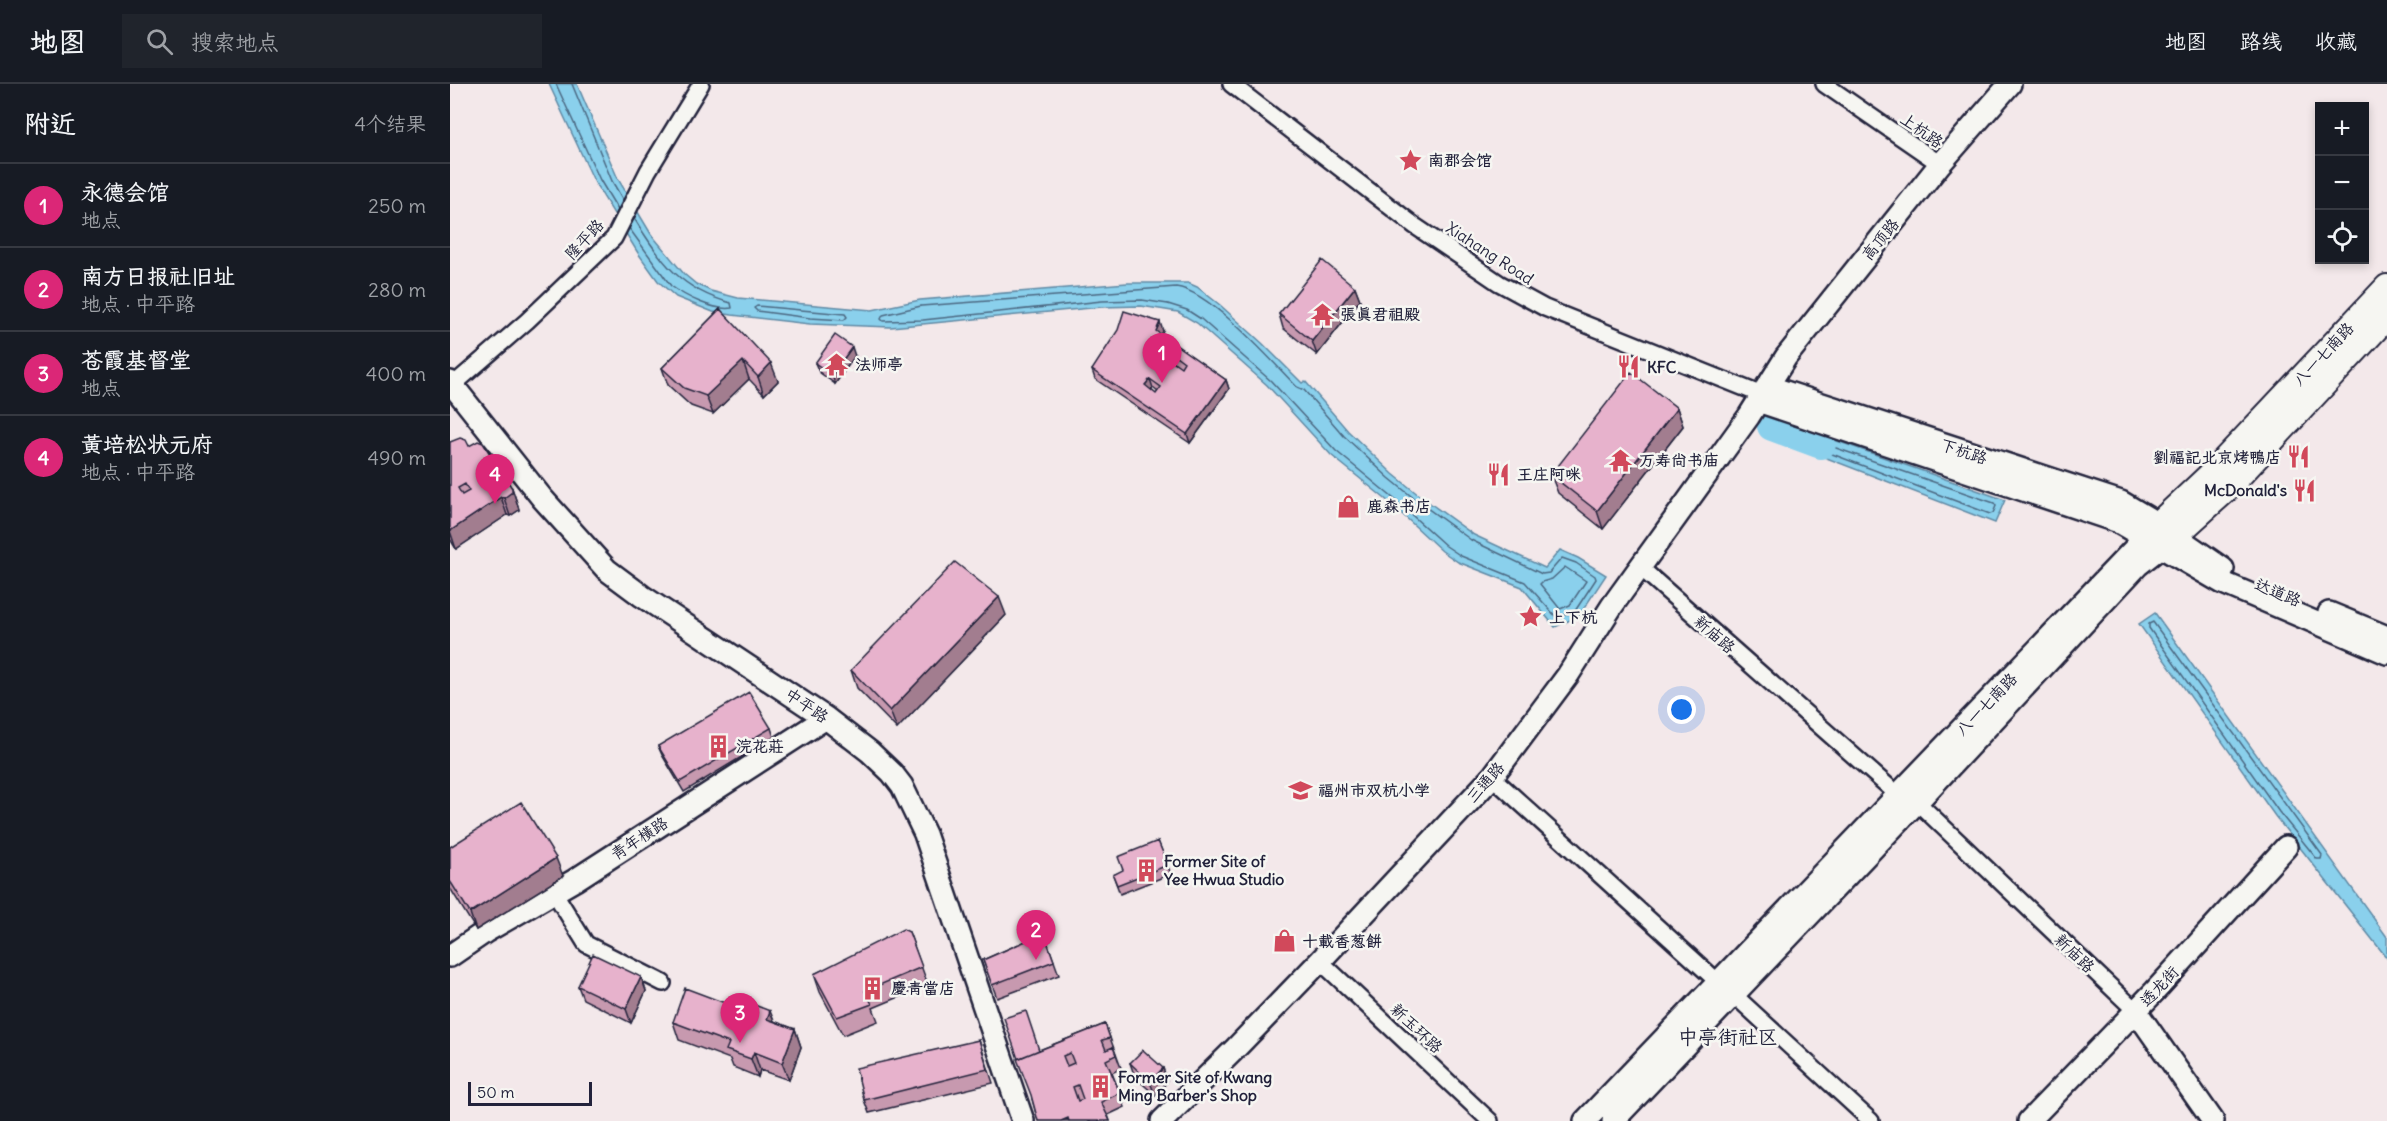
<!DOCTYPE html>
<html lang="zh">
<meta charset="utf-8">
<style>
body{margin:0;font-family:Delius,"LXGW WenKai TC",sans-serif;background:#20242c;color:#f1f3f6}
.controls{position:absolute;right:18px;top:18px;display:grid;overflow:hidden;border-radius:0px;box-shadow:0 3px 9px #0003}
.controls button{width:54px;height:54px;display:grid;place-items:center;padding:0;border:0;border-bottom:2px solid #363941;background:#171b24;color:#f1f3f6;font:30px sans-serif}
.scale{position:absolute;left:18px;bottom:15px;width:124px;box-sizing:border-box;padding-left:6px;border:3px solid #22223b;border-top:0;font-size:16px;line-height:21px;white-space:nowrap;color:#22223b;-webkit-text-stroke:4px #f6f6f2;paint-order:stroke}
.you{position:absolute;left:1232px;top:626px;width:21px;height:21px;margin:-15px;border:4px solid #fff;border-radius:50%;background:#1a73e8;box-shadow:0 0 0 9px #1a73e833}
.badge{display:grid;place-items:center;width:39px;height:39px;border-radius:50%;background:#db2777;color:#fff;font-size:20px;font-weight:700}
.pin{position:absolute;translate:-50% -50px;filter:drop-shadow(0 2px 3px #0008)}
.pin::after{content:'';position:absolute;top:32px;width:21px;height:18px;background:inherit;clip-path:polygon(0 0,100% 0,50% 100%)}
.list{margin:0;padding:0;list-style:none}
h2{display:flex;justify-content:space-between;align-items:center;height:78px;margin:0;padding:0 24px;font-size:26px}
h2 small{font-size:20px;font-weight:400;color:#9ea1a6}
.list li{display:grid;grid-template-columns:39px 1fr auto;gap:18px;align-items:center;box-sizing:border-box;height:84px;padding:0 24px;border-top:2px solid #363941}
.list b{display:block;font-size:22px;white-space:nowrap}
.list p{margin:0;font-size:20px;white-space:nowrap;color:#9ea1a6}
.list em{font-size:20px;font-style:normal;color:#9ea1a6}
.icon{flex:none;width:33px;height:33px;fill:none;stroke:currentColor;stroke-width:2;stroke-linecap:round;stroke-linejoin:round}
.map{position:relative;flex:none;width:1937px;height:1037px;overflow:hidden}
header{display:flex;align-items:center;gap:36px;box-sizing:border-box;height:84px;padding:0 30px;background:#171b24;border-bottom:2px solid #363941}
header strong{font-size:28px}
nav{display:flex;gap:33px;margin-inline-start:auto;font-size:21px}
.search{width:420px;height:54px;background:#20242c;display:flex;align-items:center;gap:15px;box-sizing:border-box;padding:0 21px;border-radius:0px;color:#9ea1a6;font-size:22px}
main{display:flex}
aside{flex:1;background:#171b24}
.map>svg:first-child{display:block}
.water{fill:#8ad0ec;stroke:#608aa5;stroke-width:1.5}
.lines{fill:none;stroke-linecap:round;stroke-linejoin:round}
.shore{stroke:#4c6882;stroke-width:1.5}
.river{stroke:#8ad0ec;stroke-width:30}
.street-casing{stroke:#22223b;stroke-width:20}
.secondary-casing{stroke:#22223b;stroke-width:26}
.primary-casing{stroke:#22223b;stroke-width:28}
.street{stroke:#f6f6f2;stroke-width:15}
.secondary{stroke:#f6f6f2;stroke-width:21}
.primary{stroke:#f6f6f2;stroke-width:24}
.wall{fill:#c799af;stroke:#22223b;stroke-width:1.5;fill-rule:evenodd}
.shaded-wall{fill:#a27d8f;stroke:#22223b;stroke-width:1.5}
.building{fill:#e7b2cc;stroke:#22223b;stroke-width:1.5;fill-rule:evenodd}
.labels{text-anchor:middle;dominant-baseline:central;stroke-width:5;stroke-linejoin:round;paint-order:stroke}
.street-label{font-size:16px;fill:#22223b;stroke:#f6f6f2}
.poi-label{font-size:16px;font-weight:bold;fill:#22223b;stroke:#f6f6f2;text-anchor:start}
.quarter-label{font-size:20px;fill:#22223b;stroke:#f6f6f2}
</style>
<header>
<strong>地图</strong>
<div class="search"><svg class="icon" aria-label="search" viewBox="0 0 24 24"><circle cx="10" cy="10" r="6"/><path d="M15 15l6 6"/></svg>搜索地点</div>
<nav><a>地图</a><a>路线</a><a>收藏</a></nav>
</header>
<main>
<aside>
<h2>附近<small>4个结果</small></h2>
<ul class="list">
<li><span class="badge">1</span><div><b>永德会馆</b><p>地点</p></div><em>250 m</em></li>
<li><span class="badge">2</span><div><b>南方日报社旧址</b><p>地点 · 中平路</p></div><em>280 m</em></li>
<li><span class="badge">3</span><div><b>苍霞基督堂</b><p>地点</p></div><em>400 m</em></li>
<li><span class="badge">4</span><div><b>黄培松状元府</b><p>地点 · 中平路</p></div><em>490 m</em></li>
</ul>
</aside>
<div class="map">
<svg width="1937" height="1037" viewBox="0 0 1937 1037">
<rect width="100%" height="100%" fill="#f3e8ea"/>
<filter id="ink" filterUnits="userSpaceOnUse"><feTurbulence type="fractalNoise" baseFrequency=".0167" numOctaves="2"/><feDisplacementMap in="SourceGraphic" scale="12" xChannelSelector="R" yChannelSelector="G"/><feConvolveMatrix kernelMatrix="1 2 1 2 8 2 1 2 1" color-interpolation-filters="sRGB"/></filter>
<g filter="url(#ink)">
<path class="water" d="M99,0H127L168,95L201,150L234,190L246,200L261,207L288,214L422,226L470,216L677,199H738L747,203L770,221L812,259L852,299L855,297L898,347L943,390L970,412L1024,451L1095,484L1110,466L1128,474L1156,491L1129,532L1105,543L1072,503L1008,478L992,467L939,418L881,371L817,301L747,239L728,228L691,222L652,223L441,243L360,240L282,231L263,228L226,213L208,197L188,169L145,99Z
M1336,339L1555,416L1545,439L1330,356Z
M1705,529L1937,853V874L1825,732L1689,540Z"/>
<g class="lines">
<path class="shore" d="M106,0L150,96L168,126
M122,0L162,97L173,116
M179,144L221,202C236,213 264,227 282,224L281,219C231,206 210,177 184,134
M726,203C760,207 822,277 847,303L854,306L894,352L939,394L966,416L1021,456L1092,490L1099,489L1112,474L1126,479L1145,492L1146,495L1125,527L1107,534L1075,498L1011,472L996,462L943,414L886,367L821,297L751,235L737,226L718,220L692,216L652,217L473,236L433,237L431,235L433,231L471,222Z
M307,222L395,230L397,233L394,236L360,234L307,227L304,224Z
M1340,348L1544,419L1546,422L1543,429L1540,430L1340,354L1338,351Z
M1115,483L1136,497L1120,521L1110,525L1090,500L1092,498L1102,495Z
M1703,538L1872,771L1871,775H1867L1829,728L1699,544V540Z"/>
<path class="river" d="M1322,342L1371,360"/>
<defs>
<path id="street" d="M781,0L965,142L1049,199L1095,224L1312,311
M1374,0L1490,80
M2,302L77,237L164,154L198,87L251,0
M1191,484L1448,711
M1042,693L1268,898
M1467,718L1686,927
M104,808L136,860L213,899
M870,877L1040,1037
M1283,910L1421,1037"/>
<path id="secondary" d="M0,298L92,414L157,486L192,512L376,634L420,668L442,689L452,702L475,750L573,1037
M1317,302L1671,418L1708,440L1773,485
M1308,317L1666,437L1771,498L1937,569
M1879,529L1937,553
M0,872L35,848L125,796L376,634
M1686,927L1763,1037
M712,1037L784,966L870,877L1042,693L1118,591L1162,522L1299,332L1336,273L1490,80L1560,0
M1135,1037L1708,440
M1163,1037L1467,718L1688,481L1725,452
M1579,1037L1705,907L1836,763"/>
<path id="primary" d="M1708,440L1760,391L1937,203
M1725,452L1776,406L1937,233"/>
</defs>
<use href="#street" class="street-casing"/>
<use href="#secondary" class="secondary-casing"/>
<use href="#primary" class="primary-casing"/>
<use href="#street" class="street"/>
<use href="#secondary" class="secondary"/>
<use href="#primary" class="primary"/>
</g>
<path class="wall" d="M905,203L910,216L867,271L833,244L829,230Z
M270,225L328,297L314,311L299,295L263,330L241,322L218,301L212,284Z
M713,247L711,251L776,296L779,305L740,359L645,295L642,286ZM703,304L708,308L706,310L701,306Z
M405,272L385,300L369,288L365,279Z
M1227,324L1233,342L1153,445L1108,409L1101,391Z
M0,358L19,362L62,404L68,422L69,426L60,432L57,431L6,465L0,455Z
M556,531L447,645L407,604L401,586Z
M321,644L324,653L234,708L212,671L208,662Z
M708,757L721,790L670,810L663,791L673,787Z
M0,763L113,792L26,846L0,804Z
M459,848L478,901L423,924L428,937L393,951L370,908L364,890Z
M594,849L609,891L547,914L533,876Z
M191,893L196,907L181,939L133,915L128,902Z
M324,937L345,945L351,963L339,996L310,986L308,993L283,983L280,975L229,956L223,938Z
M655,940L671,984L662,989L675,1023L658,1031L660,1037H588L582,1015L589,966Z
M529,956L543,999L419,1029L414,1016Z
M680,979L713,984L717,998L705,1011L685,993Z"/>
<path class="shaded-wall" d="M905,203L910,216L867,271L862,257Z
M710,238L713,247L709,256L706,247Z
M402,263L405,272L385,300L382,291Z
M714,263L717,272L710,268Z
M293,277L299,295L263,330L256,312Z
M321,279L328,297L314,311L308,293Z
M700,295L703,304L698,310L695,301Z
M776,296L779,305L740,359L737,350Z
M1227,324L1233,342L1153,445L1147,427Z
M62,404L68,422L69,426L60,432L54,414Z
M51,413L57,431L6,465L0,447Z
M549,513L556,531L447,645L440,627Z
M106,774L113,792L26,846L20,829Z
M191,893L196,907L181,939L176,925Z
M320,927L327,944L317,935Z
M345,945L351,963L339,996L332,979Z
M304,968L310,986L308,993L301,975Z
M713,984L717,998L705,1011L700,998Z"/>
<path class="building" d="M872,176L905,203L862,257L829,230Z
M270,225L321,279L308,293L293,277L256,312L234,304L212,284Z
M674,227L710,238L706,247L776,296L737,350L642,286L668,246ZM714,263L734,278L731,283L710,268ZM700,295L711,303L706,310L695,301Z
M385,251L402,263L382,291L365,279Z
M1181,288L1227,324L1147,427L1101,391Z
M10,354L16,356L19,362L28,357L33,359L62,404V408L54,414L51,413L0,447V358ZM15,400L19,407L12,411L8,404Z
M505,478L549,513L440,627L401,586Z
M299,608L321,644L230,698L208,662Z
M71,718L106,774L20,829L0,797V763Z
M708,757L718,781L667,801L663,791L673,786L668,773Z
M453,845L459,848L472,883L415,907L422,920L387,933L364,890Z
M594,849L604,877L542,901L533,876Z
M143,870L191,893L176,925L128,902Z
M235,904L291,925L294,917L320,927L317,935L345,945L332,979L304,968L301,975L276,966L279,959L223,938Z
M576,927L589,966L568,975L554,934Z
M655,940L660,954L652,956L656,966L663,963L666,971L656,976L670,1009L651,1018L660,1037H619L618,1034L611,1037H588L581,1011L567,975ZM620,969L624,979L617,982L613,972ZM628,1001L633,1015L628,1017L623,1003Z
M529,956L538,985L414,1016L406,984Z
M693,966L713,984L700,998L680,979Z"/>
</g>
<defs>
<symbol id="sight-bare" viewBox="-9 -9 18 18"><path d="M0-6L1.8-2.2L6-1.7L2.9 1.2L3.7 5.4L0 3.3L-3.7 5.4L-2.9 1.2L-6-1.7L-1.8-2.2Z" fill="#d1495b" stroke="#f6f6f2" stroke-width="2.5" paint-order="stroke"/></symbol>
<symbol id="temple-bare" viewBox="-9 -9 18 18"><path d="M0-6L5-2H3V0L6.5 2.5H4V6H1.5V3h-3V6H-4V2.5H-6.5L-3 0V-2H-5Z" fill="#d1495b" stroke="#f6f6f2" stroke-width="2.5" paint-order="stroke"/></symbol>
<symbol id="restaurant-bare" viewBox="-9 -9 18 18"><path d="M-5-6h1v4h1v-4h1v4h1v-4h1v5L-1.5 .5V6h-2V.5L-5-1ZM5-6V6H3V1.5H1.5Q1.5-4 5-6Z" fill="#d1495b" stroke="#f6f6f2" stroke-width="2.5" paint-order="stroke"/></symbol>
<symbol id="shop-bare" viewBox="-9 -9 18 18"><path d="M-5-2.5h2.3a2.7 3.5 0 0 1 5.4 0H5L5.5 6h-11ZM-1.5-2.5h3a1.5 2.3 0 0 0-3 0Z" fill="#d1495b" stroke="#f6f6f2" stroke-width="2.5" paint-order="stroke"/></symbol>
<symbol id="building-bare" viewBox="-9 -9 18 18"><path d="M-4-6H4V6H1V3H-1V6H-4ZM-2.5-4.3h1.7v1.8h-1.7ZM.8-4.3h1.7v1.8H.8ZM-2.5-1h1.7V.8h-1.7ZM.8-1h1.7V.8H.8Z" fill="#d1495b" stroke="#f6f6f2" stroke-width="2.5" paint-order="stroke"/></symbol>
<symbol id="school-bare" viewBox="-9 -9 18 18"><path d="M0-5L7-2L0 1L-7-2ZM-4 1L0 2.5L4 1V4Q0 6-4 4Z" fill="#d1495b" stroke="#f6f6f2" stroke-width="2.5" paint-order="stroke"/></symbol>
</defs>
<g fill-rule="evenodd">
<use href="#sight-bare" x="944" y="60" width="33" height="33"/>
<use href="#temple-bare" x="856" y="214" width="33" height="33"/>
<use href="#temple-bare" x="370" y="264" width="33" height="33"/>
<use href="#restaurant-bare" x="1162" y="266" width="33" height="33"/>
<use href="#restaurant-bare" x="1832" y="356" width="33" height="33"/>
<use href="#temple-bare" x="1154" y="360" width="33" height="33"/>
<use href="#restaurant-bare" x="1032" y="374" width="33" height="33"/>
<use href="#restaurant-bare" x="1838" y="390" width="33" height="33"/>
<use href="#shop-bare" x="882" y="406" width="33" height="33"/>
<use href="#sight-bare" x="1064" y="516" width="33" height="33"/>
<use href="#building-bare" x="252" y="646" width="33" height="33"/>
<use href="#school-bare" x="834" y="690" width="33" height="33"/>
<use href="#building-bare" x="680" y="770" width="33" height="33"/>
<use href="#shop-bare" x="818" y="840" width="33" height="33"/>
<use href="#building-bare" x="406" y="888" width="33" height="33"/>
<use href="#building-bare" x="634" y="986" width="33" height="33"/>
</g>
<g class="labels">
<g class="street-label">
<text transform="translate(1472 46) rotate(35)">上杭路</text>
<text transform="translate(134 155) rotate(-47)">隆平路</text>
<text transform="translate(1430 155) rotate(-51)">高顶路</text>
<text transform="translate(1040 169) rotate(33)">Xiahang Road</text>
<text transform="translate(1873 270) rotate(-47)">八一七南路</text>
<text transform="translate(1514 367) rotate(18)">下杭路</text>
<text transform="translate(1828 508) rotate(22)">达道路</text>
<text transform="translate(1265 550) rotate(41)">新庙路</text>
<text transform="translate(1536 620) rotate(-46)">八一七南路</text>
<text transform="translate(357 621) rotate(34)">中平路</text>
<text transform="translate(1035 698) rotate(-49)">三通路</text>
<text transform="translate(189 754) rotate(-33)">青年横路</text>
<text transform="translate(1625 869) rotate(44)">新庙路</text>
<text transform="translate(1709 902) rotate(-47)">透龙街</text>
<text transform="translate(967 944) rotate(43)">新玉环路</text>
</g>
<g class="poi-label">
<text x="978" y="76">南郡会馆</text>
<text x="890" y="230">張真君祖殿</text>
<text x="405" y="280">法师亭</text>
<text x="1197" y="283">KFC</text>
<text x="1831" y="373" text-anchor="end">劉福記北京烤鴨店</text>
<text x="1189" y="376">万寿尚书庙</text>
<text x="1067" y="390">王庄阿咪</text>
<text x="1837" y="406" text-anchor="end">McDonald's</text>
<text x="917" y="422">鹿森书店</text>
<text x="1099" y="533">上下杭</text>
<text x="286" y="662">浣花莊</text>
<text x="868" y="706">福州市双杭小学</text>
<text x="714" y="777">Former Site of<tspan x="714" dy="18">Yee Hwua Studio</tspan></text>
<text x="852" y="857">十載香葱餅</text>
<text x="441" y="904">慶青當店</text>
<text x="668" y="993">Former Site of Kwang<tspan x="668" dy="18">Ming Barber's Shop</tspan></text>
</g>
<g class="quarter-label">
<text x="1278" y="952">中亭街社区</text>
</g>
</g>
</svg>
<div class="controls">
<button>+</button>
<button>−</button>
<button><svg class="icon" aria-label="locate" viewBox="0 0 24 24"><circle cx="12" cy="12" r="6"/><path d="M12 2v4M12 18v4M2 12h4M18 12h4"/></svg></button>
</div>
<div class="scale">50 m</div>
<div class="you"></div>
<div class="pin badge" style="left:712px;top:299px">1</div>
<div class="pin badge" style="left:586px;top:876px">2</div>
<div class="pin badge" style="left:290px;top:959px">3</div>
<div class="pin badge" style="left:45px;top:420px">4</div>
</div>
</main>
